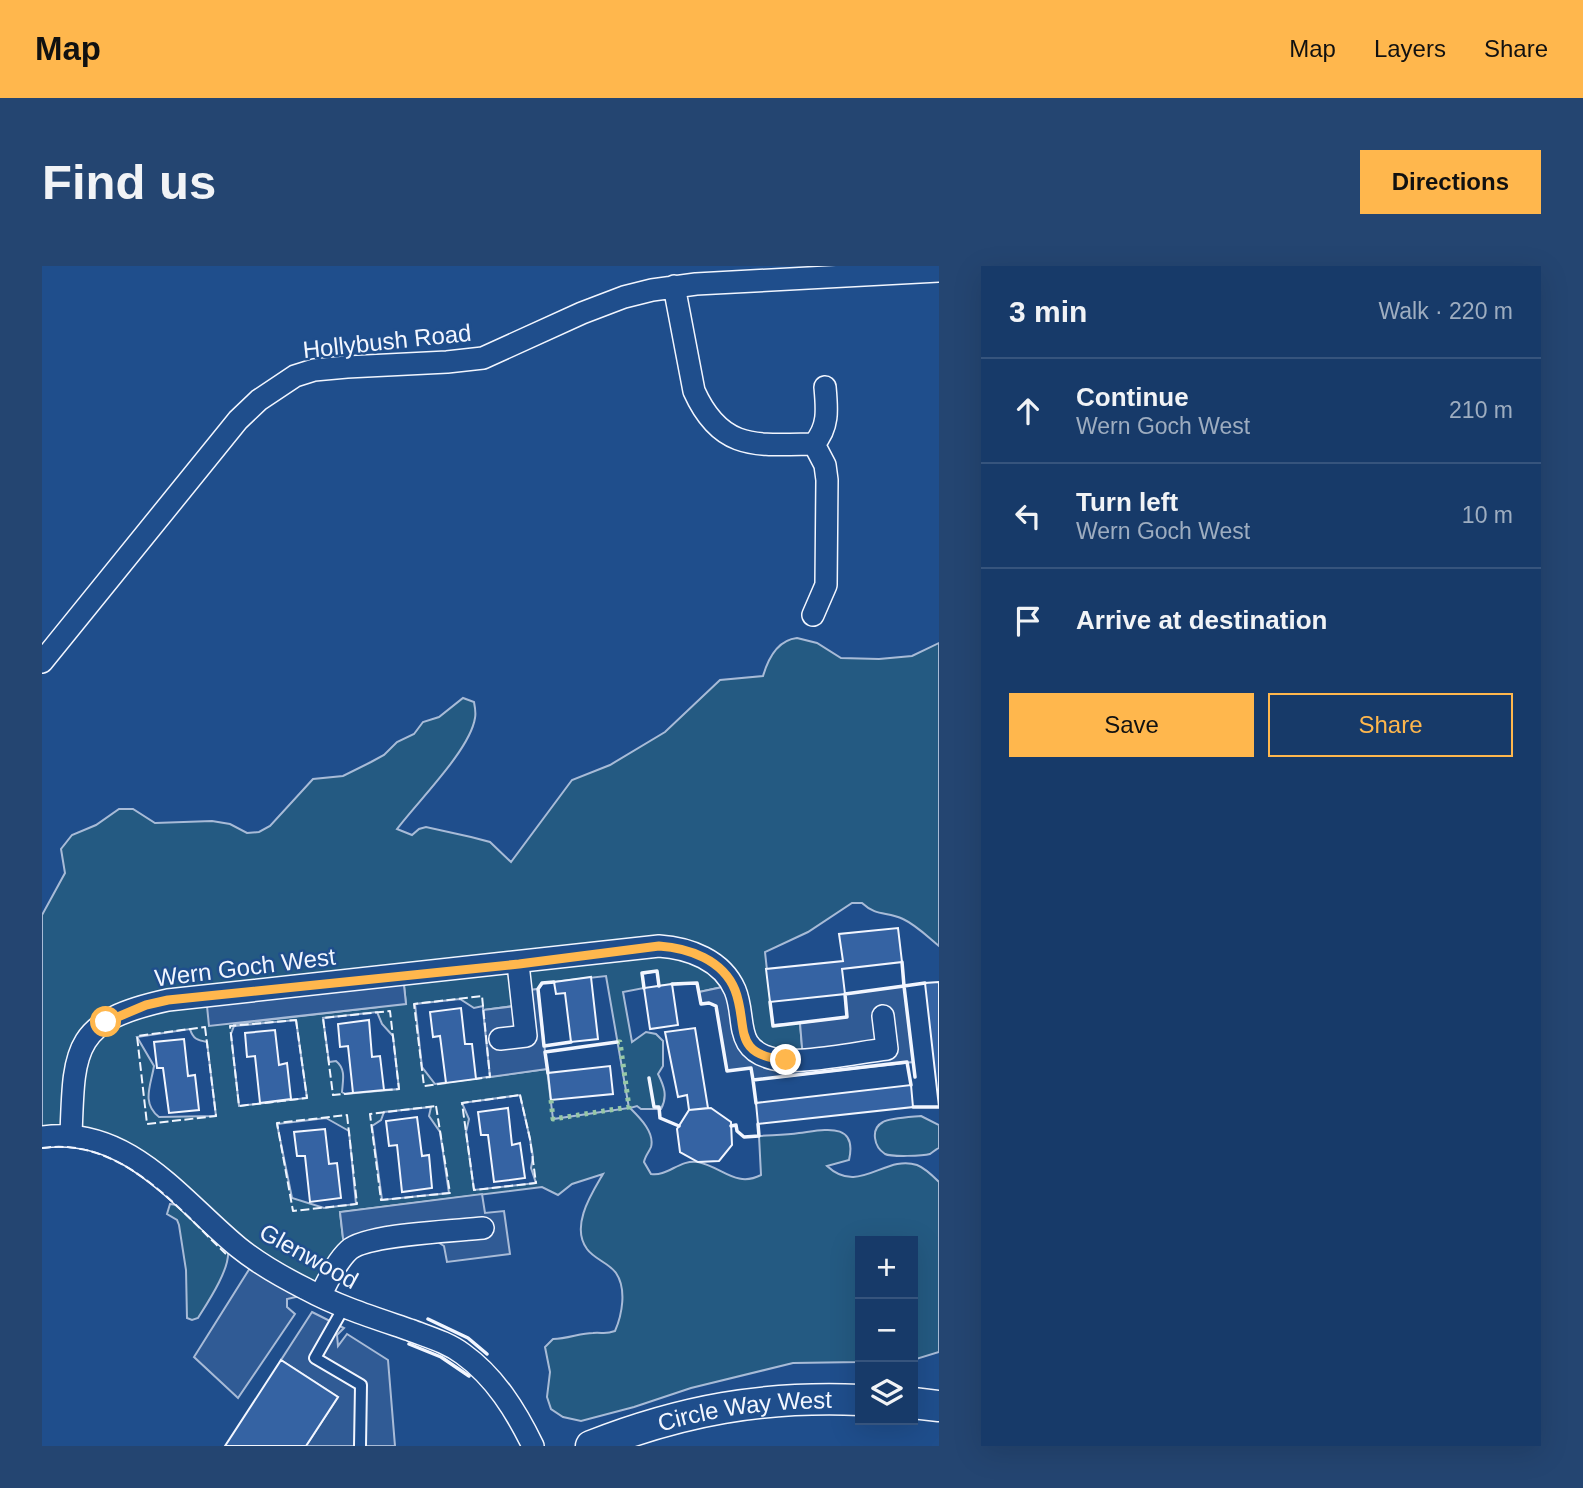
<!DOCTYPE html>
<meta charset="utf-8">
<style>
body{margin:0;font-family:Helvetica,sans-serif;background:#244571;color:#f1f3f6}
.controls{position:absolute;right:21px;bottom:21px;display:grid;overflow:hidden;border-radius:0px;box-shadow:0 7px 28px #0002}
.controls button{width:63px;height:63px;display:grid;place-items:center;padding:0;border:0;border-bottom:2px solid #36547d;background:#173a69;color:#f1f3f6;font:35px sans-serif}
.stop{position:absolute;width:21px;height:21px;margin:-16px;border:5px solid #ffb74d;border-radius:50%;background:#fff}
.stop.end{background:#ffb74d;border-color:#fff;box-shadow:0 2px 7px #0008}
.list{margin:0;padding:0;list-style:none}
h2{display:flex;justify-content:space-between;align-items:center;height:91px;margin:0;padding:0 28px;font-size:30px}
h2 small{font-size:23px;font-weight:400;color:#9eadc0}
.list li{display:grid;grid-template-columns:46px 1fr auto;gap:21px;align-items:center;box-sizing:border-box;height:105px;padding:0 28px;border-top:2px solid #36547d}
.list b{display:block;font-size:26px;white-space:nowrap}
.list p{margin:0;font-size:23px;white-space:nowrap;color:#9eadc0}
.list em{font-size:23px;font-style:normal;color:#9eadc0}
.actions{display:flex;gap:14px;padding:21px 28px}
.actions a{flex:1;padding:16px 0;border:2px solid #ffb74d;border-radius:0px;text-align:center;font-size:24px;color:#ffb74d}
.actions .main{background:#ffb74d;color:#111}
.icon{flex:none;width:38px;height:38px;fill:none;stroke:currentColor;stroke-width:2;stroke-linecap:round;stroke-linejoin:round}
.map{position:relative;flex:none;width:897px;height:1180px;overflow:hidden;border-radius:0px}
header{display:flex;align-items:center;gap:42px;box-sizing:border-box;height:98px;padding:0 35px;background:#ffb74d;color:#111}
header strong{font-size:33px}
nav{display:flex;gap:38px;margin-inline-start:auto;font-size:24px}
.intro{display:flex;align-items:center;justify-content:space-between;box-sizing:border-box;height:168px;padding:0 42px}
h1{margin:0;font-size:49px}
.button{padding:18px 32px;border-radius:0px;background:#ffb74d;color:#111;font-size:24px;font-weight:700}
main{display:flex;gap:42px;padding:0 42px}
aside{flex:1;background:#173a69;border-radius:0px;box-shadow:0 7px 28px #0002}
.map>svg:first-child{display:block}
.green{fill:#245a82;stroke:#a8bbd7;stroke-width:2;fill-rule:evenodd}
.parking{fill:#305b95;stroke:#a8bbd7;stroke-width:2}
.building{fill:#3563a3;stroke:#f2f6ff;stroke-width:2}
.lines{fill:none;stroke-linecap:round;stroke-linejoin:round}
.lane-casing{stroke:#f2f6ff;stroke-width:14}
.street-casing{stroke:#f2f6ff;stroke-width:24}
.secondary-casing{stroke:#f2f6ff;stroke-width:33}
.lane{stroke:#1f4e8c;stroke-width:10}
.street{stroke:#1f4e8c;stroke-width:21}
.secondary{stroke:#1f4e8c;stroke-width:30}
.hedge{stroke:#97c8a6;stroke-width:5;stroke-dasharray:3.5 5;stroke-linecap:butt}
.fence{stroke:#f2f6ff;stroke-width:2;stroke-dasharray:9 3.5;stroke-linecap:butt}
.wall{stroke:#f2f6ff;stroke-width:3.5}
.route{stroke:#ffb74d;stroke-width:9}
.labels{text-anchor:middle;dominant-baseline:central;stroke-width:5;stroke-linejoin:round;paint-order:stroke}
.street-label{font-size:24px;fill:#f2f6ff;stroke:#1f4e8c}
</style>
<header>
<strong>Map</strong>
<nav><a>Map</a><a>Layers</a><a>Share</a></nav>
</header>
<div class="intro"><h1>Find us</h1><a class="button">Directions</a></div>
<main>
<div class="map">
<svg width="897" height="1180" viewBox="0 0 897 1180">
<rect width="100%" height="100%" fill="#1f4e8c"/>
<path class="green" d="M755,372L775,377L799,392L837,393L870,390L897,377V680C886,671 874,659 861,653C845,645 835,651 820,637H810L766,666L723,686L731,759L758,757L761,793L720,788L690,719L657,726L655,717L617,720L615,705L600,708L602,722L581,726L590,776L604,766L614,768L621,775V800L616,808C622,820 626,830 619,843H599L595,840L588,842C597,851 613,866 609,881C607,886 603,890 602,896L609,908C625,911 638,893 656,896C680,901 694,922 719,909L717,870C730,869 744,869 757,867C782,864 816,855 807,894L785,900C817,930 843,888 875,899C883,902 891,910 897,916V1086L871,1094V975H818V1096L751,1097L649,1122L592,1141L539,1155L521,1151L509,1143L505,1131L508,1106L503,1081L511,1073C526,1073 538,1067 551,1067C561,1066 562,1069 573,1065C580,1049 585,1023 574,1007C567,997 552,993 545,983C528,960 550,927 561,908L530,918L516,929L500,921L298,946L301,972L306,985L278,1030L94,892L0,871V649L23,607L19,583L30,569L54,559L77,543H91L113,557L170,555L188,558L205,567L217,566L228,560L271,513L301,510L329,496L342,489L355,476L372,468L381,456L397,451L421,432L432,436C433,441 434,447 433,452C428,484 376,535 355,563L370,569L377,563L384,561L429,571L448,576L469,596L530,514L568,499L623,466L678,414L721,410C726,393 736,374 755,372ZM361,710L364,738L341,737L336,741L191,758ZM564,710L587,842L511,853L505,803L393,818L380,801L373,738L418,733L432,742L441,740V744L481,739L480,725L496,723L501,717ZM335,746L340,758L351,770L357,823L303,828L300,826C301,814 304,803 294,795L287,796L281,752ZM254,754L265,832L197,840L189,768L192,760ZM148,763C151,773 155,774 165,776L174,850L117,851C99,837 109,819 112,800L95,771ZM478,829L488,873L491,891L489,902L494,917L432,924L424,866L427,853L420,837ZM389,841L387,850L398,866L407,927L340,934L330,860L339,854L342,846ZM284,852L307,865L314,938L282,942L250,932L235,858Z
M879,850L897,859V882C896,882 888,888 888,888C881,890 849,891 843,888C832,881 828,863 841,856C848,852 869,851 879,850Z
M128,938L135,939L186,985C188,1003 166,1036 156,1052L150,1054L145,1052L144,1004L137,959L135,954L125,948Z"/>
<path class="parking" d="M361,710L364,738L167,760L164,730Z
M690,719L702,771L761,793L758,757L805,751L803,728L862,720L871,796L711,814L709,802L685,805L674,740L667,737L659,738L657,726Z
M496,723L505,803L448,811L441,744L481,739L479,725Z
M440,928L443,947L462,945L468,988L405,996L402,980L391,973L306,985L301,972L298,946Z
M213,994L271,1027L245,1033V1041L253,1048L196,1132L152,1091Z
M270,1046L302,1062L295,1069L296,1080L305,1068L346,1094L353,1180H264L296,1131L239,1094Z"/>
<path class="building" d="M856,662L860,696L800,703L803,728L728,736L724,703L801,695L797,668Z
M549,711L556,773L529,776L523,727L514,728L512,716Z
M897,716V841L883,717Z
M630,718L636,759L608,763L602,722Z
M419,742L423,778H430L434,813L404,817L398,770L391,771L388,746Z
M327,754L330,791L338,790L342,824L311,827L306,780L298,781L296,758Z
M653,762L666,842L647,844L645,829L636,831L623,766Z
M233,764L237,799L245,797L249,833L218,837L213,790L205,791L203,767Z
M142,773L146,810L153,809L157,844L127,847L121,802H115L112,776Z
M568,800L571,828L509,834L506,807Z
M869,819L871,841L716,858L714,837Z
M466,842L470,879L478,877L483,912L452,916L446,869H439L436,846Z
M669,842L689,856L690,879L677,895L656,896L638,886L635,863L647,844Z
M375,851L380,890L387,889L390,922L360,926L355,879L347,880L344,855Z
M283,863L287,898L295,897L299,932L268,936L263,890H255L252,866Z
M239,1094L296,1131L264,1180H183Z"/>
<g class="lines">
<defs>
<path id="lane" d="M302,1041L273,1092L319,1119L318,1180"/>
<path id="street" d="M632,20L652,125C679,185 714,179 772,178
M771,349L784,319L785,214L783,199L772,178C787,161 785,143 783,121
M0,396L196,154L217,134L253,110L272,104L305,101L405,96L441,92L540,47L582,31L610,24L654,18L897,5
M458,773L484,770L476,698
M29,870C32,782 30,755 126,734L617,680C647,682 680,694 693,724C705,753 690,783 732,793C756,799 817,786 845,783L841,750
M0,871C86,859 137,932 196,981C217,998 240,1011 264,1023C297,1041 333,1052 368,1064C386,1071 405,1076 421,1088C453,1111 474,1145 491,1180
M278,1030C286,1015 294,996 307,984C325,968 414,965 441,962"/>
<g id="secondary">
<path d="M871,1137L897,1140"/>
<path id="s1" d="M549,1180C641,1144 720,1130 818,1134"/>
</g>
</defs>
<use href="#lane" class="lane-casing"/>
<use href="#street" class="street-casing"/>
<use href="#secondary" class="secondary-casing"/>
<use href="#lane" class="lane"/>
<use href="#street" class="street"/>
<use href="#secondary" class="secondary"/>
<path class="hedge" d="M509,834L511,853L587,841L578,776H575"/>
<path class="fence" d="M254,754L265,832L197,840L188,760Z
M163,761L174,850L105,858L95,770Z
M404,817L382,820L372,738L440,730L448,811L434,813
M311,827L291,829L281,752L348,745L357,823L342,824
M478,829L488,873L494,917L432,924L420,837Z
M394,840L408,927L339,934L328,848Z
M305,849L315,938L251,945L235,857Z
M0,882C78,871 133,939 184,988"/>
<path class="wall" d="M512,716L500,717L496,723L502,780L529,776
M630,718L655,717L659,738L667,737L674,740L685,805L709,802L711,814
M602,722L600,707L615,705L617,720
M728,736L731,760L805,751L803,728L862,720L860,696
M506,807L503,786L575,776
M873,811L862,720L883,717
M607,812L612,841H617L618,852L637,860
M714,837L711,814L865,796L869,819
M871,841H897
M689,860L694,859L695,865L702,871L717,870L716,858
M386,1053L426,1072L445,1088
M367,1078L399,1091L427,1110"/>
</g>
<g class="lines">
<path class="route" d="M64,756L104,739L126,734L477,698L617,680C647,682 681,694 693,724C707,760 688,789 744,794"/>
</g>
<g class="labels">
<g class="street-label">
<text transform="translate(345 75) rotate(-6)">Hollybush Road</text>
<text transform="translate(203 701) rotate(-7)">Wern Goch West</text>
<text transform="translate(267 990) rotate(29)">Glenwood</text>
<text stroke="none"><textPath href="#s1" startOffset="159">Circle Way West</textPath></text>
</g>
</g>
</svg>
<div class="controls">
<button>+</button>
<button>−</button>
<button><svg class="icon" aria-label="layers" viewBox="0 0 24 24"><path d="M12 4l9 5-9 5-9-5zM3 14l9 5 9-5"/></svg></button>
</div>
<div class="stop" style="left:64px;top:756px"></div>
<div class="stop end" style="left:744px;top:794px"></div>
</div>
<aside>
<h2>3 min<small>Walk · 220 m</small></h2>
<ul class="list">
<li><svg class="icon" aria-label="ahead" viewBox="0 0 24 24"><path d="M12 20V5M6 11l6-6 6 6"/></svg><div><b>Continue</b><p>Wern Goch West</p></div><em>210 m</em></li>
<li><svg class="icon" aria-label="left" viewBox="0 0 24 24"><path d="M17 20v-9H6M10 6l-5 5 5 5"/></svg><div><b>Turn left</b><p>Wern Goch West</p></div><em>10 m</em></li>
<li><svg class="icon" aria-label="arrive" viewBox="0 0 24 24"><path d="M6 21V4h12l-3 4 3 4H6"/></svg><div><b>Arrive at destination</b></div></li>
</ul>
<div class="actions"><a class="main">Save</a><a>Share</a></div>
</aside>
</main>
